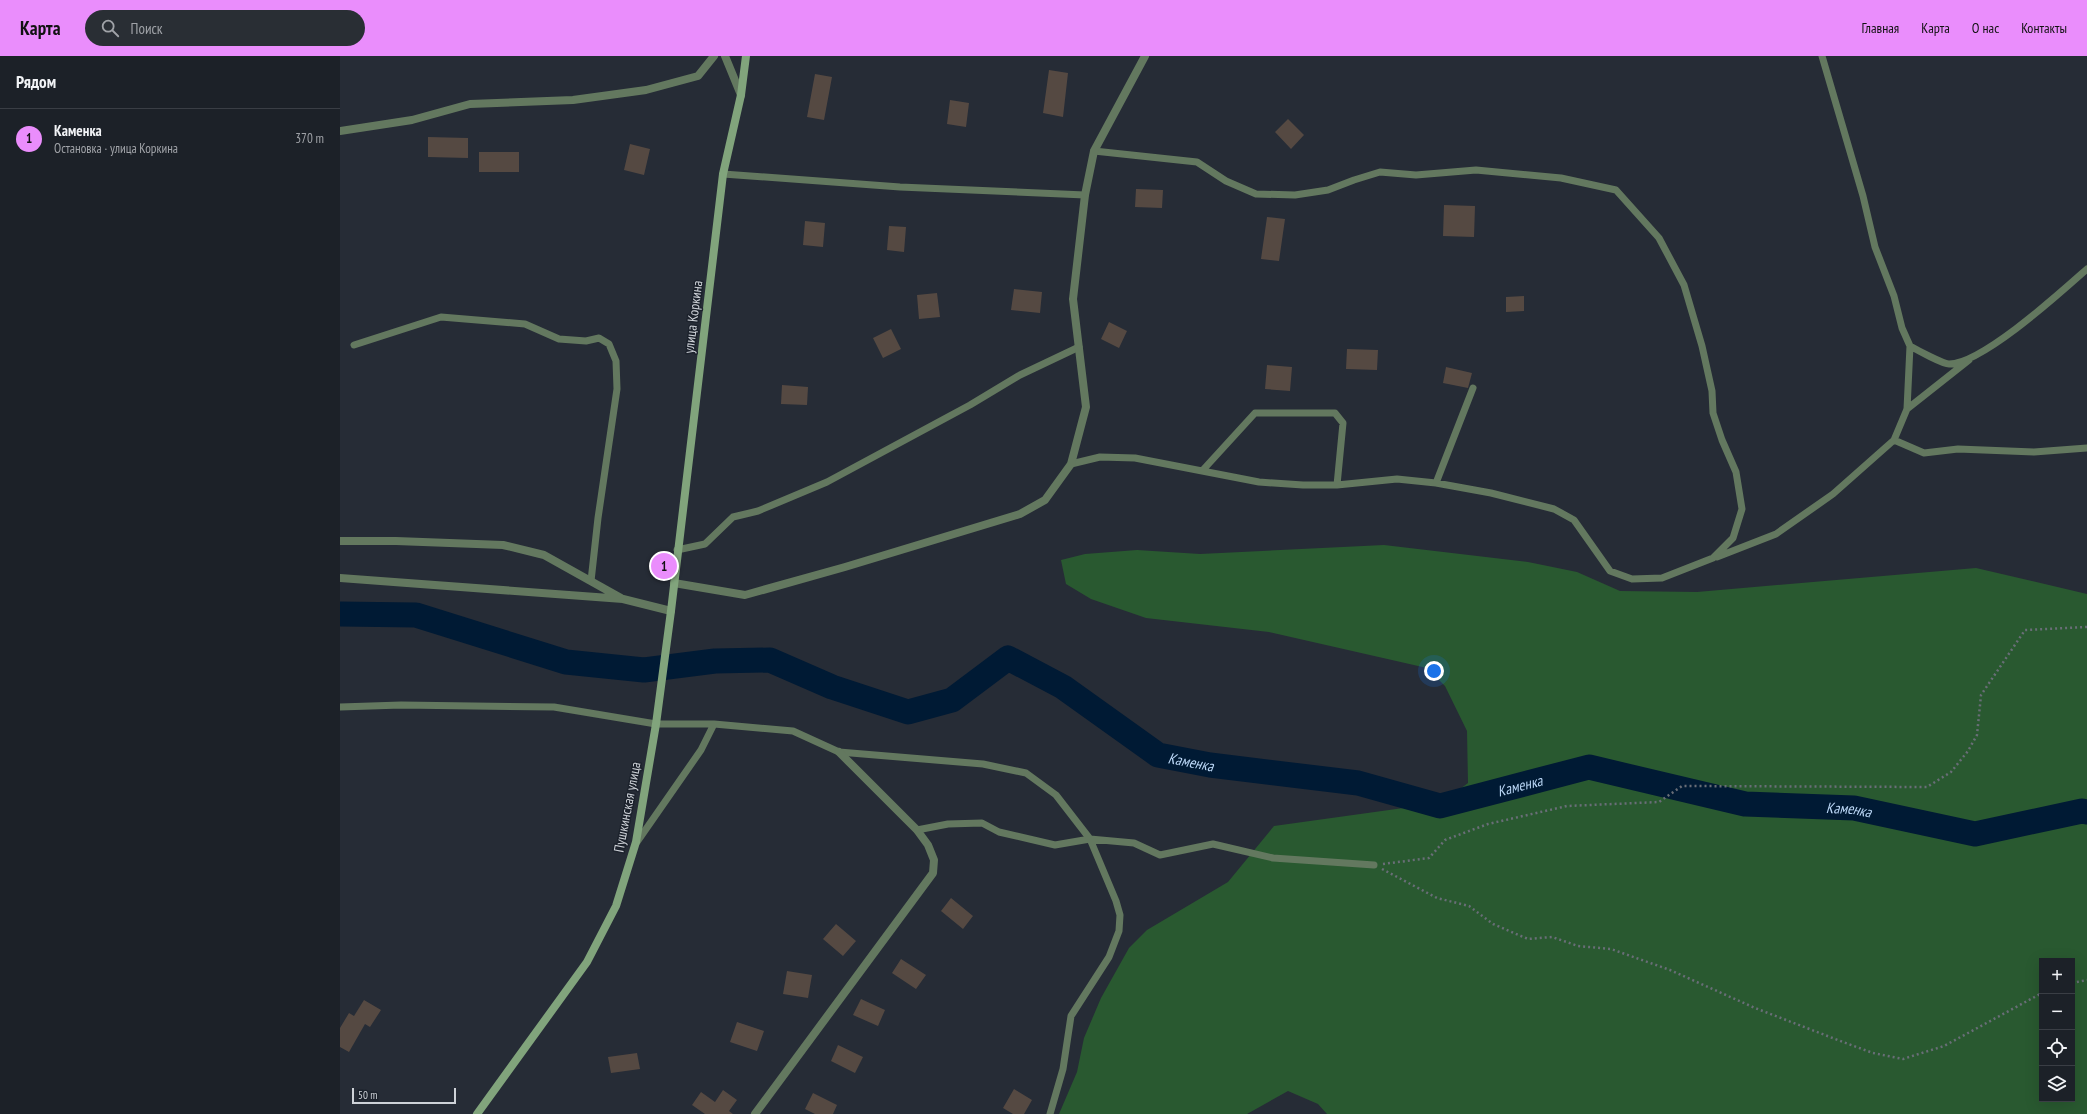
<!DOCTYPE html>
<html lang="ru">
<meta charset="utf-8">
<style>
body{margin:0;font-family:"PT Sans Narrow",sans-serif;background:#292e34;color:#f1f3f6}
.controls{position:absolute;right:12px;bottom:12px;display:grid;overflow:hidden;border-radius:0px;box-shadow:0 4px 16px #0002}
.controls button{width:36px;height:36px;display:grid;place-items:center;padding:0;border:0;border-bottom:1px solid #3a3e45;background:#1c2128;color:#f1f3f6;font:20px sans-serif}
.scale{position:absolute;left:12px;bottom:10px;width:104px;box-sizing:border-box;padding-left:4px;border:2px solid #ced2d8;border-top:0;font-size:11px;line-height:14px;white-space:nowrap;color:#ced2d8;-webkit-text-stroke:3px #1c222c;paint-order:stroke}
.you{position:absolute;left:1094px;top:615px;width:14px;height:14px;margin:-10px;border:3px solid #fff;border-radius:50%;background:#1a73e8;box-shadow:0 0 0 6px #1a73e833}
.badge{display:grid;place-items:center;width:26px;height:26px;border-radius:50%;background:#ea8dfc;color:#111;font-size:13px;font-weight:700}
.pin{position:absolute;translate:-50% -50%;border:2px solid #fff;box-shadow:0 1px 4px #0006}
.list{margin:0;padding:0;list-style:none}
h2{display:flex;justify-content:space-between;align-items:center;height:52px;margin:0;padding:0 16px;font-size:17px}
h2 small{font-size:13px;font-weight:400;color:#a0a3a8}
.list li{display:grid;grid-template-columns:26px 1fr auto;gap:12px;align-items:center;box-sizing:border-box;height:60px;padding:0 16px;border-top:1px solid #3a3e45}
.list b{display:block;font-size:15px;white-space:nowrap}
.list p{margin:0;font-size:13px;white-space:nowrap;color:#a0a3a8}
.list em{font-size:13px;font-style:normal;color:#a0a3a8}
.icon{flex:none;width:22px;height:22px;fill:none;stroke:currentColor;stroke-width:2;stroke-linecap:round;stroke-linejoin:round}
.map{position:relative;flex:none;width:1747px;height:1058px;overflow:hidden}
header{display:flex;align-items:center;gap:24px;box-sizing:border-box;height:56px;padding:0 20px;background:#ea8dfc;color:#111}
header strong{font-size:19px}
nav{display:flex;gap:22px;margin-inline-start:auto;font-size:14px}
.search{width:280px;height:36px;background:#292e34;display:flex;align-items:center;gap:10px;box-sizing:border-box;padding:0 14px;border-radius:22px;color:#a0a3a8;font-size:15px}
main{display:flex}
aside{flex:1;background:#1c2128}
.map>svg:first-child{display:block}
.green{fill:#295930;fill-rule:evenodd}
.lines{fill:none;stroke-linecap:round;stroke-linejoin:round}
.river{stroke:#001a34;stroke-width:25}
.building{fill:#554942}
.path{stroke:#696e77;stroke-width:2.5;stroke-dasharray:2 3;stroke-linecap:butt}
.lane{stroke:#63785f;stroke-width:7}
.street{stroke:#63785f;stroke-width:8}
.secondary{stroke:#81a47c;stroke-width:8}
.labels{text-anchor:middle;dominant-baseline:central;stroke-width:3;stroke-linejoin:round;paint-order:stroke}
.street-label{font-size:14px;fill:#ced2d8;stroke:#1c222c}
.water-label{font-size:15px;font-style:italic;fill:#b9d6f5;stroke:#1c222c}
</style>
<header>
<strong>Карта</strong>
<div class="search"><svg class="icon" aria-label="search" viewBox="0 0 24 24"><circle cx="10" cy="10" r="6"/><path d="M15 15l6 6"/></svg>Поиск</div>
<nav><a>Главная</a><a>Карта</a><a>О нас</a><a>Контакты</a></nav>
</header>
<main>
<aside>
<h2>Рядом<small></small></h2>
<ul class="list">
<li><span class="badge">1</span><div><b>Каменка</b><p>Остановка · улица Коркина</p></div><em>370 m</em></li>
</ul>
</aside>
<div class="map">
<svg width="1747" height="1058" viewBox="0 0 1747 1058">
<rect width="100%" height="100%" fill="#262c36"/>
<path class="green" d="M1044,489L1188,506L1237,516L1280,535L1357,536L1636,512L1747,538V1058H987L978,1048L948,1035L907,1058H719L737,1016L744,982L761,942L789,892L807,874L888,826L934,770L1085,749L1112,739L1128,727L1127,675L1105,630L1087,612L929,576L806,562L751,543L726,528L721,504L745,498L797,494L860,498ZM1702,905H1732V1043H1702Z"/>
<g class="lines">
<path class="river" id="s1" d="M0,558L76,559L226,606L304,614L375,605L430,604L492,631L568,656L612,644L668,602L723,631L818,699L870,709L1018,727L1100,750L1249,711L1405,748L1514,752L1635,778L1742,755L1747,756"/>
</g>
<path class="building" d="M709,14L728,17L723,61L703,57Z
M475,18L492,21L484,64L467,61Z
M610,44L629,47L626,71L607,68Z
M948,63L964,79L951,93L935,76Z
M88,81L128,82V102L88,101Z
M290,88L310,93L304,119L284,114Z
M139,96H179V116H139Z
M796,133L823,134L822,152L795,151Z
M1104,149L1135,150L1134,181L1103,180Z
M927,161L945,163L939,205L921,203Z
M465,165L485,167L483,191L463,189Z
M549,170L566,171L564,196L547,194Z
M674,233L702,236L700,257L671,254Z
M597,237L600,261L579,263L577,239Z
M1184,240V255L1166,256V241Z
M769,266L787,275L779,292L761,283Z
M551,273L561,293L543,302L533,282Z
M1007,293L1038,294L1037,314L1006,313Z
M927,309L952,311L950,335L925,333Z
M1106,311L1132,317L1128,332L1103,327Z
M442,329L468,331L467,349L441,348Z
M611,842L633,860L623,873L601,855Z
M496,868L516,885L503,900L483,883Z
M561,903L586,919L576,933L552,917Z
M447,915L472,919L468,942L443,938Z
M521,943L545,954L538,970L513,959Z
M24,944L41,954L30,971L25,968L9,996L0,991V972L9,957L14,960Z
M397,966L424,975L417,995L390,986Z
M498,989L523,1001L515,1017L491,1005Z
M297,997L300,1013L271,1017L268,1001Z
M674,1033L692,1044L684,1058H673L663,1052Z
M383,1034L397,1044L389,1055L393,1058H365L352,1049L361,1036L375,1046Z
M473,1037L497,1049L493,1058H475L465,1053Z"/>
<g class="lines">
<path class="path" d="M1043,808L1089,802L1105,784L1148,768L1227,750L1319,746L1342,730L1587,731L1611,716L1628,695L1637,679L1641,639L1685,574L1747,571
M1042,813L1097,842L1129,850L1153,868L1188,883L1212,881L1238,890L1271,893L1330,914L1415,952L1503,986L1533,997L1563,1003L1604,990L1702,937
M1732,927L1747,924"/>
<path class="lane" d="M383,118L560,131L745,139
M14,289L101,261L185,268L219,283L246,285L259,282L269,288L276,305L277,333L258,462L251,525
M1570,290C1577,294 1603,308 1609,308C1642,308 1721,236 1747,213
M1567,353L1629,304
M1554,384L1584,397L1618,393L1694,396L1747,392
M731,408L760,401L795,402L919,426L963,429H997L1057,423L1096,427L1151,437L1214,453L1234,464L1270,515L1292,523L1322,522L1373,502L1393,482L1402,453L1396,416L1382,384L1373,357L1372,335L1362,290L1344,229L1319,182L1276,134L1221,122L1136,114L1076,119L1040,116L1014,124L988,134L955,139L916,138L886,125L857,106L754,95
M862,415L915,357H995L1003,367L997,429
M1096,427L1133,332
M337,494L365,488L393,461L418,455L487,426L630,349L680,319L739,291
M1377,501L1436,478L1493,438L1554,384L1567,353L1570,290L1562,272L1554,240L1535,191L1523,140L1482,0
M0,651L61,649L214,651L316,668H374
M577,774L608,768L642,767L659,776L715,789L750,783L776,845L780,859L779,875L769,901L731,960L723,1013L710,1058
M297,786L361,694L374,668L453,675L499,696L643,708L686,717L716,739L750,783L794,787L820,799L873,788L933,802L1034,809"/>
<path class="street" d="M385,0L401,39
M0,75L72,64L130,48L233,44L306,34L358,20L374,0
M0,485H56L163,489L204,499L281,542
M0,522L283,543L331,555
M334,527L405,539L505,511L680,458L705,444L731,408L746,351L733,243L745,139L754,95L805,0
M415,1058L593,817L594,804L588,789L577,774L499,696"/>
<path class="secondary" d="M137,1058L247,906L276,850L296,786L316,668L331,555L383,118L401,39L406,0"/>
</g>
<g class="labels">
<g class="street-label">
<text transform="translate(353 261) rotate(-83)">улица Коркина</text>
<text transform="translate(287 751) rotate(-79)">Пушкинская улица</text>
</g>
<g class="water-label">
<text stroke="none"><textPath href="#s1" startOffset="914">Каменка</textPath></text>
<text stroke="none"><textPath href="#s1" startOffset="1250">Каменка</textPath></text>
<text stroke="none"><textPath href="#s1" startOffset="1586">Каменка</textPath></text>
</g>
</g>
</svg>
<div class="controls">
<button>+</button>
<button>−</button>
<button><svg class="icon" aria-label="locate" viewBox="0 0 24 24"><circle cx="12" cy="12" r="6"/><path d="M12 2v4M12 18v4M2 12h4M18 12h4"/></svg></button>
<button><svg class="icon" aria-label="layers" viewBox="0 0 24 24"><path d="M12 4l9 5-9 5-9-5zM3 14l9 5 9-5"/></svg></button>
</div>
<div class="scale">50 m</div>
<div class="you"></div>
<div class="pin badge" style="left:324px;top:510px">1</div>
</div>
</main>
